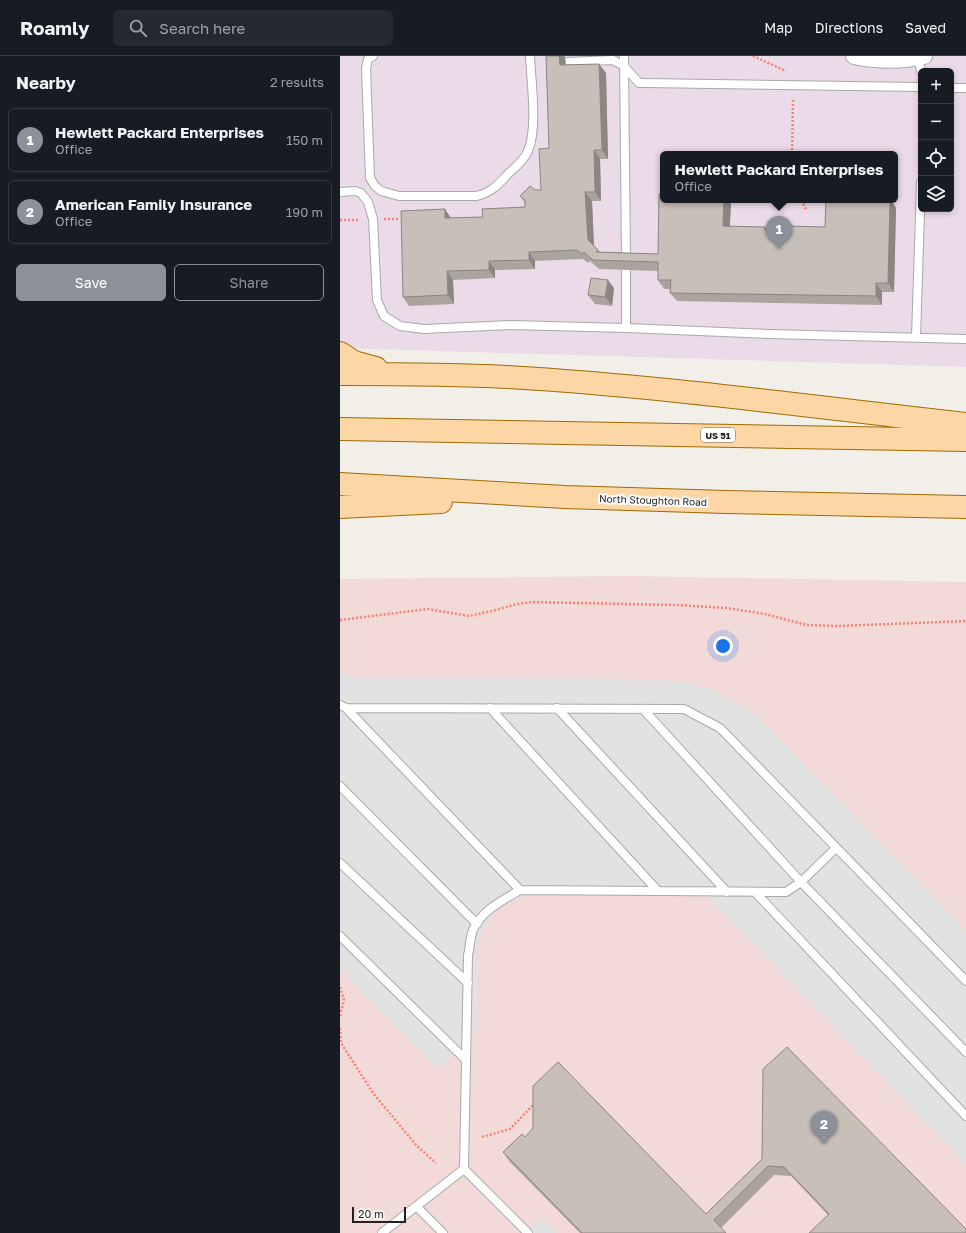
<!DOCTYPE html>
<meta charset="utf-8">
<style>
body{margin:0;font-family:"Golos Text",sans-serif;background:#242831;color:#f1f3f6}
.controls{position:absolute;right:12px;top:12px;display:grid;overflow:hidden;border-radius:6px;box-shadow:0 2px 6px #0003}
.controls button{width:36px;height:36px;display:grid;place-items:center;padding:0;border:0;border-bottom:1px solid #363941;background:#171b24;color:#f1f3f6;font:20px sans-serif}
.scale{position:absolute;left:12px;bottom:10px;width:54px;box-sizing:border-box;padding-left:4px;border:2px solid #222;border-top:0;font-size:11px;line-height:14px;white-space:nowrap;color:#222;-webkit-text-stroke:3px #fff;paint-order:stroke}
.you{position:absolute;left:383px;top:590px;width:14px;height:14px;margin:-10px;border:3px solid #fff;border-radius:50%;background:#1a73e8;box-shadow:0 0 0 6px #1a73e833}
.badge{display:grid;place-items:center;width:26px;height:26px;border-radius:50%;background:#8c9099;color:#fff;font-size:13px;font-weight:700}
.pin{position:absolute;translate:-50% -33px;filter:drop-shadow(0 1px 2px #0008)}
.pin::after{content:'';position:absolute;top:21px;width:14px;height:12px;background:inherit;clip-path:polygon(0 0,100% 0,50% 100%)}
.popup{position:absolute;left:320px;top:95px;width:238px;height:52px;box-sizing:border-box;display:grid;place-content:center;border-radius:6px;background:#171b24;filter:drop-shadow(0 1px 3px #0005);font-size:13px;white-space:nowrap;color:#9ea1a6}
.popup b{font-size:15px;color:#f1f3f6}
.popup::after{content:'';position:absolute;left:50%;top:100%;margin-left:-8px;border:8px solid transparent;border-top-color:#171b24}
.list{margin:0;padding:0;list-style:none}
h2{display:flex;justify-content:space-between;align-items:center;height:52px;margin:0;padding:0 16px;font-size:17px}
h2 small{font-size:13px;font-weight:400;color:#9ea1a6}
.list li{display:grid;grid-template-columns:26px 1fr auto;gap:12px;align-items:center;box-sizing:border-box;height:64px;margin:0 8px 8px;padding:0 8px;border:1px solid #363941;border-radius:6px}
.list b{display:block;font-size:15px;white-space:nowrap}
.list p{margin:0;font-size:13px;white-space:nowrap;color:#9ea1a6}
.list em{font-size:13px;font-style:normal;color:#9ea1a6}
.actions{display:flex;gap:8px;padding:12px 16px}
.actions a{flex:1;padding:9px 0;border:1px solid #8c9099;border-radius:6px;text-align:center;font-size:14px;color:#8c9099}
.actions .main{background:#8c9099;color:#fff}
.icon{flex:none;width:22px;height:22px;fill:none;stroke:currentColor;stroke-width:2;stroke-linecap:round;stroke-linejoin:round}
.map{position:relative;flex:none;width:626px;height:1177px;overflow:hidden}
header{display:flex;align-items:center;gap:24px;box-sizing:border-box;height:56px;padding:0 20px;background:#171b24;border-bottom:1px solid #363941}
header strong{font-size:19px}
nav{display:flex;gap:22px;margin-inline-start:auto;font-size:14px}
.search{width:280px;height:36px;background:#242831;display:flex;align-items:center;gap:10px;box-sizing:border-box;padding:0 14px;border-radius:6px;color:#9ea1a6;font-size:15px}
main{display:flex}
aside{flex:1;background:#171b24}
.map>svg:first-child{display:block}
.commercial{fill:#f2dad9}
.industrial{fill:#ebdbe8;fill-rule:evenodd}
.parking{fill:#e2e2e2}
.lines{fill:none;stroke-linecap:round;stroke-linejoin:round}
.lane-casing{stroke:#a9a9a9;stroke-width:10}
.street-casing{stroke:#a9a9a9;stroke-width:18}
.primary-casing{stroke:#a06b00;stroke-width:24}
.path{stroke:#fa8072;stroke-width:2.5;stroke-dasharray:2 2;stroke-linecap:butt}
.lane{stroke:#fff;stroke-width:8}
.street{stroke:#fff;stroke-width:16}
.primary{stroke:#fcd6a4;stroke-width:22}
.wall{fill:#aba49e}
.shaded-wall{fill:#8b8681}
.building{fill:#c7bfb8;stroke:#8b8681}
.labels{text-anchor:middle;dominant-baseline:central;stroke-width:4;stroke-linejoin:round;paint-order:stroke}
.shield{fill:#fff;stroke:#646464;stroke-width:1}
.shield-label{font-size:9px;font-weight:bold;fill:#222}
.street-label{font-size:10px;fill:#222;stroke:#fff}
</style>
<header>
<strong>Roamly</strong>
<div class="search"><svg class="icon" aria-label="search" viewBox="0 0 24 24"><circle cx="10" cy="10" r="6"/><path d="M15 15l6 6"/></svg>Search here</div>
<nav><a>Map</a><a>Directions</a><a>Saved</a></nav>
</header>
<main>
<aside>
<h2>Nearby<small>2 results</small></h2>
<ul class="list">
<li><span class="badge">1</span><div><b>Hewlett Packard Enterprises</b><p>Office</p></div><em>150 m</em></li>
<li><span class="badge">2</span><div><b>American Family Insurance</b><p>Office</p></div><em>190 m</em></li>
</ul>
<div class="actions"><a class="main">Save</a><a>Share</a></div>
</aside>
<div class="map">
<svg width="626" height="1177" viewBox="0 0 626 1177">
<rect width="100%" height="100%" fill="#f2efe9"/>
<path class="commercial" d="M291,520L626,526V1177H0V523Z"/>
<path class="industrial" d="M0,0H626V311L0,292ZM581,15H611V153H581ZM323,98H555V144H323Z"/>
<path class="parking" d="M0,616L11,621L325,623L372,633L416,659L626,875V1108L365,839L192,838L170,846L160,852L151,862L144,873L138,885L137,975L99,1013L0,914Z
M201,1161L217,1177H185Z"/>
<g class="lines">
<defs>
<path id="lane" d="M33,0L28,3L26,12L30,122L35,130L41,135L59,140H136C150,137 157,130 166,120C174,112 184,105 188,95C198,72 191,25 190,0
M284,0L286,205
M578,1L581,15
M227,6L273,4L284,10L299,27H304L581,31
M611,32H626
M0,136L15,135L21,137L28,146L33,163L37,244L44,260L60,270L84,273L171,269L286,272L429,278L626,283
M286,214V272
M576,281L581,127
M0,649L6,652L344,653L380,672L626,925
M6,652L180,834
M150,652L318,835
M217,652L387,836
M303,653L461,826L496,792
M0,730L137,868
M0,807L128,927
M415,836L626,1060
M0,880L126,1004
M76,1150L103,1177
M42,1177L124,1113
M188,1177L124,1113L128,899C130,892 130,881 133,874C141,855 163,844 180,834L446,836L461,826L626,996"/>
<path id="street" d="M514,0C536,5 563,5 584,0"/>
<path id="primary" d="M0,297L14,306L36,312
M0,318C56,318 112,318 167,321C321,330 473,351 626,368
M0,373L626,384
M0,428L225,441L386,446L626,451
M0,451L101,446"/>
</defs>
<use href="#lane" class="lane-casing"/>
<use href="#street" class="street-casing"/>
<use href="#primary" class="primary-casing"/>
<path class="path" d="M413,0L446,15
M452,98L453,43
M462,144L466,154
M44,163H59
M0,164H19
M0,564L88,553L129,560L152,555L177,548L192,546L338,549L387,552L425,558L467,569L498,570L626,565
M0,931L4,944L0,960
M0,972L1,987L33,1037L77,1090L96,1107
M142,1081L170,1073L195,1047"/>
<use href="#lane" class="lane"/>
<use href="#street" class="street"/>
<use href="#primary" class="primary"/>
</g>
<path class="wall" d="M206,0H225L226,9L259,8L266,17L268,103H260L261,145H252L254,190L260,196L318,198L323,144H388L391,148L390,170L425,171L427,174H446L485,171L486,144H551L556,152L554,236H542V249L337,245L330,237V233H324L318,224V215L259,213L250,205L248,207L243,203L195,205V213L155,214V222L113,224L114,248L69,250L63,241L111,162L143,161L185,151V147L180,140L195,134H201L209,92Z
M274,232L272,250L255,248L248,239Z
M185,1081L366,1158L422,1103L626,1173L488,1159L451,1120L434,1119L381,1172L386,1177H240L169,1105L163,1096Z"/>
<path class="shaded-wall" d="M219,0H225L226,18L220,9Z
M259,8L266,17L268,103L262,94Z
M254,94L260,103L261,145L255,136Z
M245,136L252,145L254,193L248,184Z
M384,144H388L391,148L389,179L383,170Z
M550,144H551L556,152L554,236L548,227Z
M105,153L111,162H105Z
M189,196L195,205V213L189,204Z
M149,205L155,214V222L149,214Z
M107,215L113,224L114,248L108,239Z
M268,224L274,232L272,250L265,241Z
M536,227L542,236V249L536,240Z"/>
<path class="building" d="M206,0H219L220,9L259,8L262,94H254L255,136H245L248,184L258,194L256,196L318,198L319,138H323V144H384L383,170L425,171V174H446L447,170L485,171L486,144H550L548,227H536V240L330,237L331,224H318V206L253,204L244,196L242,198L237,194L189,196V204L149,205V214L107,215L108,239L63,241L61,155L105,153V162L143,161L142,153L185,151V144L180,140L190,130L195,134H201L199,93L209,92Z
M251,222L268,224L265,241L248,239Z
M447,991L626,1173V1177H469L489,1158L444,1111L428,1110L374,1164L386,1177H242L163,1096L182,1078L185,1081L193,1072V1030L218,1006L366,1158L422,1103L423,1013Z"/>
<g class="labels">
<rect class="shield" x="361" y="372" width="34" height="14" rx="3"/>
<g class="shield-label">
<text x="378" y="379">US 51</text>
</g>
<g class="street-label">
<text transform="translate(313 444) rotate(2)">North Stoughton Road</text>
</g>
</g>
</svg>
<div class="controls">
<button>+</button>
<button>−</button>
<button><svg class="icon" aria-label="locate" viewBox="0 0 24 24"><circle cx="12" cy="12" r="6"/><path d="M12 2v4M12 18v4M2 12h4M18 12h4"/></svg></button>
<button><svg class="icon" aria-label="layers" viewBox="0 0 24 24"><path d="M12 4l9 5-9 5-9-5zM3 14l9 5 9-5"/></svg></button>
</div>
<div class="scale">20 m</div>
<div class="you"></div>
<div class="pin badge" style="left:439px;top:193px">1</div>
<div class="popup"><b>Hewlett Packard Enterprises</b>Office</div>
<div class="pin badge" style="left:484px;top:1088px">2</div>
</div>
</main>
